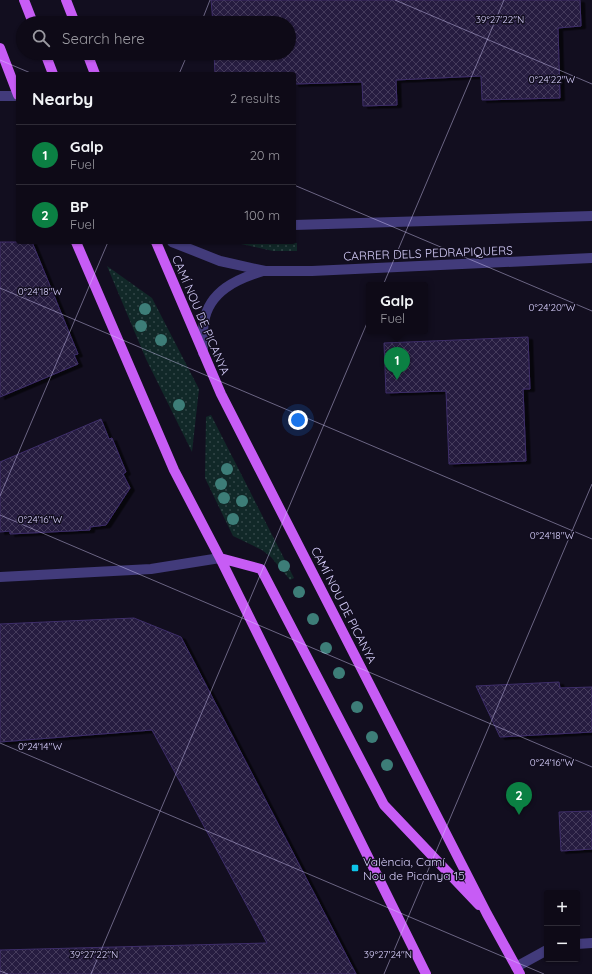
<!DOCTYPE html>
<meta charset="utf-8">
<style>
body{margin:0;font-family:Quicksand,sans-serif;background:#1c1824;color:#f1f3f6}
.controls{position:absolute;right:12px;bottom:12px;display:grid;overflow:hidden;border-radius:4px;box-shadow:0 1px 3px #0004}
.controls button{width:36px;height:36px;display:grid;place-items:center;padding:0;border:0;border-bottom:1px solid #2e2b36;background:#0e0a17;color:#f1f3f6;font:20px sans-serif}
.you{position:absolute;left:298px;top:420px;width:14px;height:14px;margin:-10px;border:3px solid #fff;border-radius:50%;background:#1a73e8;box-shadow:0 0 0 6px #1a73e833}
.badge{display:grid;place-items:center;width:26px;height:26px;border-radius:50%;background:#0b8043;color:#fff;font-size:13px;font-weight:700}
.pin{position:absolute;translate:-50% -33px;filter:drop-shadow(0 1px 2px #0008)}
.pin::after{content:'';position:absolute;top:21px;width:14px;height:12px;background:inherit;clip-path:polygon(0 0,100% 0,50% 100%)}
.popup{position:absolute;left:366px;top:282px;width:62px;height:52px;box-sizing:border-box;display:grid;place-content:center;border-radius:4px;background:#0e0a17;filter:drop-shadow(0 1px 3px #0005);font-size:13px;white-space:nowrap;color:#9b9aa1}
.popup b{font-size:15px;color:#f1f3f6}
.popup::after{content:'';position:absolute;left:50%;top:100%;margin-left:-8px;border:8px solid transparent;border-top-color:#0e0a17}
.list{margin:0;padding:0;list-style:none}
h2{display:flex;justify-content:space-between;align-items:center;height:52px;margin:0;padding:0 16px;font-size:17px}
h2 small{font-size:13px;font-weight:400;color:#9b9aa1}
.list li{display:grid;grid-template-columns:26px 1fr auto;gap:12px;align-items:center;box-sizing:border-box;height:60px;padding:0 16px;border-top:1px solid #2e2b36}
.list b{display:block;font-size:15px;white-space:nowrap}
.list p{margin:0;font-size:13px;white-space:nowrap;color:#9b9aa1}
.list em{font-size:13px;font-style:normal;color:#9b9aa1}
.icon{flex:none;width:22px;height:22px;fill:none;stroke:currentColor;stroke-width:2;stroke-linecap:round;stroke-linejoin:round}
.map{position:relative;flex:none;width:592px;height:974px;overflow:hidden}
.search{position:absolute;background:#0e0a17;box-shadow:0 1px 3px #0004;left:16px;top:16px;width:280px;height:44px;display:flex;align-items:center;gap:10px;box-sizing:border-box;padding:0 14px;border-radius:22px;color:#9b9aa1;font-size:15px}
.panel{position:absolute;background:#0e0a17;box-shadow:0 1px 3px #0004;left:16px;top:72px;width:280px;height:172px;border-radius:4px}
.map>svg:first-child{display:block}
.grass{fill:url(#grass-dots)}
.building{fill:url(#building-cross-hatch);stroke:#3e2e69;filter:url(#shadow)}
.lines{fill:none;stroke-linecap:round;stroke-linejoin:round}
.minor{stroke:#423b7b;stroke-width:10}
.primary{stroke:#c75cf5;stroke-width:10}
.tree{fill:#3d7d78}
.ticks{fill:none;stroke:#d7cffc;stroke-width:1;stroke-opacity:0.45}
.poi-dot{fill:#0ec4e9;stroke:#120e1f;stroke-width:1.5}
.labels{text-anchor:middle;dominant-baseline:central;stroke-width:3;stroke-linejoin:round;paint-order:stroke}
.street-label{font-size:12px;fill:#d7cffc;stroke:#120e1f}
.poi-label{font-size:12px;fill:#d7cffc;stroke:#120e1f;text-anchor:start}
.ticks-label{font-size:10px;text-anchor:middle;fill:#d7cffc;stroke:#120e1f;stroke-width:3;stroke-linejoin:round;paint-order:stroke}
</style>
<div class="map">
<svg width="592" height="974" viewBox="0 0 592 974">
<defs>
<pattern id="grass-dots" width="8" height="8" patternUnits="userSpaceOnUse"><rect width="8" height="8" fill="#112828"/><path d="M2 2h.1M6 6h.1" fill="none" stroke="#334648" stroke-width="1.8" stroke-linecap="round"/></pattern>
<pattern id="building-cross-hatch" width="8" height="8" patternUnits="userSpaceOnUse"><rect width="8" height="8" fill="#251b3f"/><path d="M0 0l8 8M0 8l8-8" fill="none" stroke="#443b5c"/></pattern>
<filter id="shadow"><feDropShadow dx="4.5" dy="2.5" stdDeviation="0" flood-color="#0009"/></filter>
</defs>
<rect width="100%" height="100%" fill="#120e1f"/>
<path class="grass" d="M232,242L297,243V251H273Z
M107,266L152,298L199,389L192,452L146,359Z
M211,415L294,578L290,580L271,557L262,550L233,536L205,478L206,417Z"/>
<path class="building" d="M211,0H580L581,26L558,28L560,98L482,100L481,76L396,80L397,105L363,106L362,82L294,84V74H215L214,53H289V23H213Z
M0,242H32L78,354L74,355L78,364L0,397Z
M528,337L530,389H523L526,461L449,464L446,391L386,393L384,343Z
M101,419L109,439L112,438L126,472L123,474L130,488L106,525L90,527V530L10,534V531L0,532V462Z
M134,618L181,637L356,974H0V950L267,943L152,730L0,742V624Z
M559,682L560,688L592,687V732L500,737L476,686Z
M592,811V849L561,851L559,812Z"/>
<g class="lines">
<path class="minor" d="M0,96H18
M294,225L592,216
M172,242L220,261L265,271H312L592,258
M203,353C203,343 202,332 204,322C209,291 237,279 263,271
M0,577L151,569L220,558
M577,944L592,943
M516,967L547,950"/>
<path class="primary" d="M24,0L33,23
M66,0L75,23
M0,48L18,95
M45,53L53,74
M87,53L95,74
M76,242L174,470L220,558L426,974
M156,242L221,394L487,914L520,974
M220,558L261,569L384,805L479,905"/>
</g>
<g class="tree">
<circle cx="145" cy="309" r="6"/>
<circle cx="141" cy="326" r="6"/>
<circle cx="161" cy="340" r="6"/>
<circle cx="179" cy="405" r="6"/>
<circle cx="227" cy="469" r="6"/>
<circle cx="221" cy="484" r="6"/>
<circle cx="224" cy="498" r="6"/>
<circle cx="242" cy="501" r="6"/>
<circle cx="233" cy="519" r="6"/>
<circle cx="284" cy="566" r="6"/>
<circle cx="299" cy="592" r="6"/>
<circle cx="313" cy="619" r="6"/>
<circle cx="326" cy="648" r="6"/>
<circle cx="339" cy="673" r="6"/>
<circle cx="357" cy="707" r="6"/>
<circle cx="372" cy="737" r="6"/>
<circle cx="387" cy="765" r="6"/>
</g>
<path class="ticks" d="M395,0L592,84M201,23L210,0M0,60L33,74M179,74L188,53M294,185L592,311M0,288L592,539M0,496L108,242M0,515L592,767M0,743L544,974M0,971L8,974M91,974L504,0M384,974L592,484"/>
<rect class="poi-dot" x="351" y="864" width="8" height="8" rx="2"/>
<g class="labels">
<g class="street-label">
<text transform="translate(428 253) rotate(-2)">CARRER DELS PEDRAPIQUERS</text>
<text transform="translate(201 315) rotate(67)">CAMÍ NOU DE PICANYA</text>
<text transform="translate(344 605) rotate(63)">CAMÍ NOU DE PICANYA</text>
</g>
<g class="poi-label">
<text x="363" y="861">València, Camí<tspan x="363" dy="14">Nou de Picanya 15</tspan></text>
</g>
</g>
<g class="ticks-label">
<text x="500" y="23">39°27'22"N</text>
<text x="552" y="83">0°24'22"W</text>
<text x="40" y="295">0°24'18"W</text>
<text x="552" y="311">0°24'20"W</text>
<text x="40" y="523">0°24'16"W</text>
<text x="552" y="539">0°24'18"W</text>
<text x="40" y="750">0°24'14"W</text>
<text x="552" y="766">0°24'16"W</text>
<text x="94" y="958">39°27'22"N</text>
<text x="388" y="958">39°27'24"N</text>
</g>
</svg>
<div class="controls">
<button>+</button>
<button>−</button>
</div>
<div class="you"></div>
<div class="pin badge" style="left:397px;top:380px">1</div>
<div class="popup"><b>Galp</b>Fuel</div>
<div class="pin badge" style="left:519px;top:815px">2</div>
<div class="search"><svg class="icon" aria-label="search" viewBox="0 0 24 24"><circle cx="10" cy="10" r="6"/><path d="M15 15l6 6"/></svg>Search here</div>
<section class="panel">
<h2>Nearby<small>2 results</small></h2>
<ul class="list">
<li><span class="badge">1</span><div><b>Galp</b><p>Fuel</p></div><em>20 m</em></li>
<li><span class="badge">2</span><div><b>BP</b><p>Fuel</p></div><em>100 m</em></li>
</ul>
</section>
</div>
